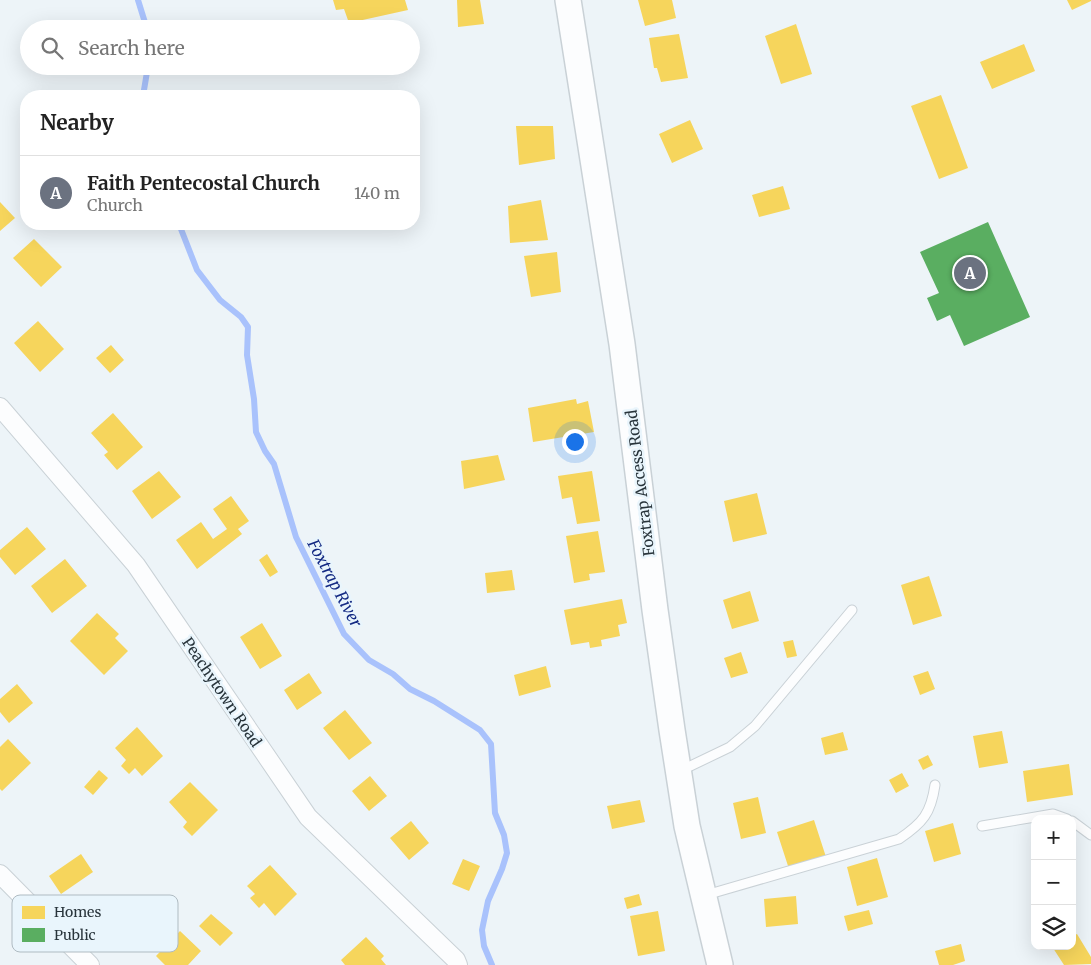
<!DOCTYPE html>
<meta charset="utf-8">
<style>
body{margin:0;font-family:Merriweather,serif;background:#f6f6f6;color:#222}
.controls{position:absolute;right:15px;bottom:15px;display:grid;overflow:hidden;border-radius:10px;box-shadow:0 5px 20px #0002}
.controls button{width:45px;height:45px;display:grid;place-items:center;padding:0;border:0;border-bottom:1px solid #e0e0e0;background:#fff;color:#222;font:25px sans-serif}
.you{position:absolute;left:574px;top:441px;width:18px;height:18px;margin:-12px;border:4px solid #fff;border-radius:50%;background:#1a73e8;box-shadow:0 0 0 8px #1a73e833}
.badge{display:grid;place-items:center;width:32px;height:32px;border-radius:50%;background:#6d777d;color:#fff;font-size:16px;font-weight:700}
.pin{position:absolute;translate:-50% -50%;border:2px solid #fff;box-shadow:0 1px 5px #0006}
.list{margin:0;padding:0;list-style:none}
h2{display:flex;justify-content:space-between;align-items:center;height:65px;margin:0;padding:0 20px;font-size:21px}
h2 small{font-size:16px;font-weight:400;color:#767676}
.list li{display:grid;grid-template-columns:32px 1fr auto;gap:15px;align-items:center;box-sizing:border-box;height:75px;padding:0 20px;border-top:1px solid #e0e0e0}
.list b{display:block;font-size:19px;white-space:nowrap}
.list p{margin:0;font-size:16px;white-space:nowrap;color:#767676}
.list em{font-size:16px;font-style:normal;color:#767676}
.icon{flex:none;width:28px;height:28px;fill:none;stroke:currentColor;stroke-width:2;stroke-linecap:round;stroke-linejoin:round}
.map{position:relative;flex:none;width:1091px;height:965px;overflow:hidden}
.search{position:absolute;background:#fff;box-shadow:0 5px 20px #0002;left:20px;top:20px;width:400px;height:55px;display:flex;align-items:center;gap:12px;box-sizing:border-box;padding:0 18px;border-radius:28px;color:#767676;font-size:19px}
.panel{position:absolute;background:#fff;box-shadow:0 5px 20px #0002;left:20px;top:90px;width:400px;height:140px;border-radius:20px}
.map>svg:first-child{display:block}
.homes{fill:#f6d55c}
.public{fill:#5aae61}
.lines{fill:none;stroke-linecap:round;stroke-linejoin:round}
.stream{stroke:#a9c2fc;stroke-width:6}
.service-casing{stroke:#c9d1d6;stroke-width:11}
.minor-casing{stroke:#c9d1d6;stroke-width:20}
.secondary-casing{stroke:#c9d1d6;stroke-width:28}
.service{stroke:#fcfdfe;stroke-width:9}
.minor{stroke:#fcfdfe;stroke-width:18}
.secondary{stroke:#fcfdfe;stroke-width:25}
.labels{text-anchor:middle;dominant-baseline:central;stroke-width:5;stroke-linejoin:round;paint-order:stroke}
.street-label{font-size:15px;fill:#28343b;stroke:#e9f5fc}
.water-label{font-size:16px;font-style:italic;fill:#142a83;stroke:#e9f5fc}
.key{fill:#e9f5fc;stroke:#afbbc2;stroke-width:1}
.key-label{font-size:14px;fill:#28343b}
</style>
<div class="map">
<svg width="1091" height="965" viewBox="0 0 1091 965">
<rect width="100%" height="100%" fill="#edf4f8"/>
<path class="homes" d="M333,0H405L408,10L349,23L344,9L336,10Z
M457,0H480L484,24L458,27Z
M638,0H672L676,18L645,26Z
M1067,0H1091V1L1072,10Z
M796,24L812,74L781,84L765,36Z
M679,34L688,78L661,82L657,68H654L649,38Z
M1024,44L1035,71L992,89L980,62Z
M941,95L968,168L939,179L911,106Z
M690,120L703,149L672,163L659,134Z
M516,126H553L555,159L519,165Z
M783,186L790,209L759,217L752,195Z
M541,200L548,240L510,243L508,206Z
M0,202L15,218L0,231Z
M34,239L62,267L41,287L13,258Z
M557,252L561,292L531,297L524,256Z
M38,321L64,349L40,372L14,343Z
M111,345L124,360L110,373L96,358Z
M576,399L577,404L588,401L594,432L533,442L528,408Z
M113,413L143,447L117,470L104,455L108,452L91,433Z
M498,455L505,480L464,489L461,461Z
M159,471L181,497L152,519L132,491Z
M592,471L600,521L577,524L572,497L562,499L558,476Z
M757,493L767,534L733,542L724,501Z
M231,496L249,521L238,529L242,534L197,569L176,540L201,522L213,539L227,529L213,509Z
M27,527L46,549L15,575L0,557V550Z
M598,531L605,572L589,574L590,580L574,583L566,536Z
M267,554L278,572L270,577L259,560Z
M65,559L87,586L52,613L31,586Z
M512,570L515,590L487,593L485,573Z
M929,576L942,616L913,625L901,585Z
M750,591L759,621L732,629L723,600Z
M622,599L627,623L618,625L620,636L601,640L602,646L590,648L589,642L571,645L564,610Z
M97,613L119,634L115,638L128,651L104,675L70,641Z
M262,623L282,656L260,669L240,637Z
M793,640L797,656L787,658L783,642Z
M741,652L748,673L731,678L724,658Z
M546,666L551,687L519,696L514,675Z
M928,671L935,689L920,695L913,676Z
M309,673L322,693L297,710L284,690Z
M17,684L33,703L9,723L0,712V699Z
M345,710L372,743L349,760L323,728Z
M137,727L163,756L142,776L135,768L129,774L121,766L126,760L115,748Z
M1002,731L1008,763L979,768L973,736Z
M843,732L848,750L825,755L821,738Z
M8,739L31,763L2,791L0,789V747Z
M928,755L933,765L923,770L918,760Z
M1069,764L1073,795L1027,802L1023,771Z
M99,770L108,778L93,795L84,787Z
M902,773L909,786L896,793L889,780Z
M370,776L387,796L369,811L352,791Z
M190,782L218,810L192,836L183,827L187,822L169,802Z
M758,797L766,833L741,839L733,803Z
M640,800L645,822L612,829L607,806Z
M814,820L826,857L789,869L777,832Z
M411,821L429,843L409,860L390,838Z
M953,823L961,854L934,862L925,831Z
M81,854L93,872L61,894L49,876Z
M877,858L888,897L857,906L847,867Z
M463,859L480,866L469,891L452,884Z
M270,865L297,894L275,916L264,903L259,908L250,898L255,894L247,886Z
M639,894L642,905L627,909L624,898Z
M796,896L798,924L766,927L764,899Z
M869,910L873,924L848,931L844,916Z
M658,911L665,951L638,956L630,916Z
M211,914L233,933L220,946L199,926Z
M180,931L201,951L188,965H165L156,956Z
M1077,934L1091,957V964L1064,965L1053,948L1072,946V936Z
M366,937L384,956L381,959L386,965H345L341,960Z
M961,944L965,961L953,965H939L935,951Z"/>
<path class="public" d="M988,222L1030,317L964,346L950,315L937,321L927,298L939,293L920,252Z"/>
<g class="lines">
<path class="stream" d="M138,0L147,29
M143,96L148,66
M179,224L197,270L220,300L241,317L248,327L247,355L254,399L256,432L265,451L274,464L296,537L344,634L369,660L393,674L410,689L434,701L480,730L491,744L495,813L504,835L507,853L502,869L488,901L482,930L484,946L492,965"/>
<defs>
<path id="service" d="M680,771L730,747L755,726L852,610
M1072,821L1091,835
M982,826L1053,814L1067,819
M706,895L899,839C923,823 931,813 935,785"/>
<path id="minor" d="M0,407L136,565L308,817L456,960L458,965
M0,874L90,965"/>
<path id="secondary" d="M568,0L622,344L655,610L672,730L687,826L720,965"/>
</defs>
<use href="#service" class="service-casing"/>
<use href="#minor" class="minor-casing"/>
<use href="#secondary" class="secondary-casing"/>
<use href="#service" class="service"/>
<use href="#minor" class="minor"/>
<use href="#secondary" class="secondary"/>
</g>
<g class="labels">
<g class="street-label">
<text transform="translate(640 483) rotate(-97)">Foxtrap Access Road</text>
<text transform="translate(222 692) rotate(56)">Peachytown Road</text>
</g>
<g class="water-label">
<text transform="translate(335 583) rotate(62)">Foxtrap River</text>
</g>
</g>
<rect x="12" y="895" width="166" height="57" rx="8" class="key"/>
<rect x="22" y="906" width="23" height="13" fill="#f6d55c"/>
<rect x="22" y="928" width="23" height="14" fill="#5aae61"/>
<g class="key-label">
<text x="54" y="917">Homes</text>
<text x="54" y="940">Public</text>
</g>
</svg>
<div class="controls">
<button>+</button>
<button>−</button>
<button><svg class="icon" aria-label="layers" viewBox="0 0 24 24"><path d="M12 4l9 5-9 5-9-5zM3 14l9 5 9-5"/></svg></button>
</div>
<div class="you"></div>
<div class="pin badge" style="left:970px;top:273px;background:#6b7280">A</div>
<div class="search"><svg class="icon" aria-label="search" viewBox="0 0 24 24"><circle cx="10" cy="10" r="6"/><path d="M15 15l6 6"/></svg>Search here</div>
<section class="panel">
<h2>Nearby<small></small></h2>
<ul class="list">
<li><span class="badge" style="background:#6b7280">A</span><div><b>Faith Pentecostal Church</b><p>Church</p></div><em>140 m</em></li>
</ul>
</section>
</div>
